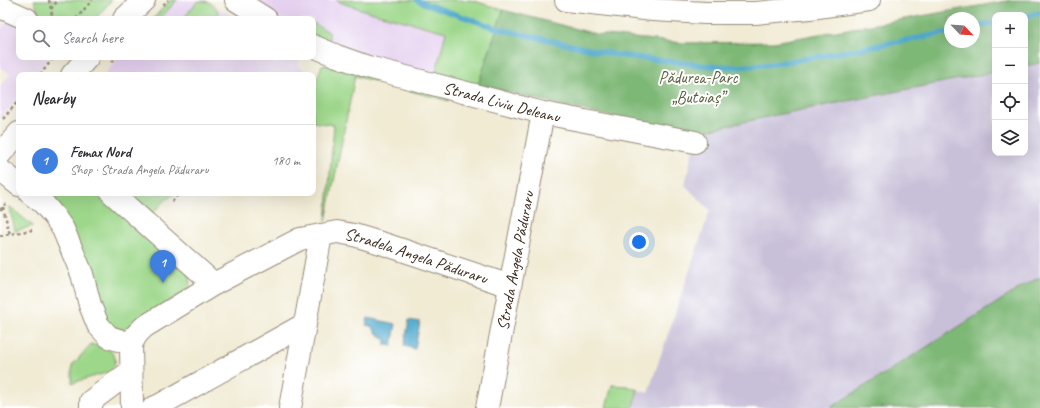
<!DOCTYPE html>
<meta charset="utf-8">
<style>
body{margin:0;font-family:Caveat,sans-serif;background:#f2f2f3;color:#2b2b33}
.controls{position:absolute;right:12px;top:12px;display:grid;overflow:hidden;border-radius:8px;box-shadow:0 4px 16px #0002}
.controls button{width:36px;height:36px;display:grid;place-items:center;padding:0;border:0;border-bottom:1px solid #e1e1e2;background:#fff;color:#2b2b33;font:20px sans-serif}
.compass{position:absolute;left:944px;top:12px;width:36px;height:36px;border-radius:50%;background:#fff;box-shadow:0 4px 16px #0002;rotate:115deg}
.you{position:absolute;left:639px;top:242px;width:14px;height:14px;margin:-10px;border:3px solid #fff;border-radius:50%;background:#1a73e8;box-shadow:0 0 0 6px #1a73e833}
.badge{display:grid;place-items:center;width:26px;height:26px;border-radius:50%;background:#b5179e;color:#fff;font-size:13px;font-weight:700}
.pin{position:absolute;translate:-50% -33px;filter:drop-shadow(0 1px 2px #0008)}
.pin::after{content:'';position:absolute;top:21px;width:14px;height:12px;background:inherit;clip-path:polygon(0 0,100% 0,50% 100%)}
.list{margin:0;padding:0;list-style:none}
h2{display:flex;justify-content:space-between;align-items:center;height:52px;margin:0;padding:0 16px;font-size:17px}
h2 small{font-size:13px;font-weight:400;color:#7c7c81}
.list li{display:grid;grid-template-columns:26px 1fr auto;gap:12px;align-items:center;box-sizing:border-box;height:72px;padding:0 16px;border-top:1px solid #e1e1e2}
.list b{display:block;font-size:15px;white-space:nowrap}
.list p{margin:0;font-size:13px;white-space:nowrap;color:#7c7c81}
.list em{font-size:13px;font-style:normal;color:#7c7c81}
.icon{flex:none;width:22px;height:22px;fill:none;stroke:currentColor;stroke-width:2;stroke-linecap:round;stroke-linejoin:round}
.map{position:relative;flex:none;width:1040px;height:408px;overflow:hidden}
.search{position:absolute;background:#fff;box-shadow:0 4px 16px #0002;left:16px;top:16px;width:300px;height:44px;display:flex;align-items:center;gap:10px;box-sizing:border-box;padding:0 14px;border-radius:8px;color:#7c7c81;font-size:15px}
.panel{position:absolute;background:#fff;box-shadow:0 4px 16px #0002;left:16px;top:72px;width:300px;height:124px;border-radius:8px}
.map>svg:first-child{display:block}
.built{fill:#e6d2f0}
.industrial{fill:#c8bfd8}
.green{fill:#9dd78a;stroke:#6c8054}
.forest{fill:#7eb876;stroke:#5c714a;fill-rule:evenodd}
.water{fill:#4ea7cb;stroke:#446874}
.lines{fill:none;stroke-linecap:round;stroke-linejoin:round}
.stream{stroke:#4ea7cb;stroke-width:5.5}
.minor-casing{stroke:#968a79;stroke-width:24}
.major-casing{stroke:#968a79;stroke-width:24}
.highway-casing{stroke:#968a79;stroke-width:24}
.path{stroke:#968a79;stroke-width:2.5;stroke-dasharray:3 3;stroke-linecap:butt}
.minor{stroke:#fff;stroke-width:22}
.major{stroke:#fff;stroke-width:22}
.highway{stroke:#fff;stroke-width:22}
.labels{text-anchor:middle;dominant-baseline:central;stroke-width:4;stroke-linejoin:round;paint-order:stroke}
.park-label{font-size:17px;fill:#585e3e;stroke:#fff}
.street-label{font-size:17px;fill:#3b2a1e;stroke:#fff}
</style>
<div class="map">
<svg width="1040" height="408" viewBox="0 0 1040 408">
<rect width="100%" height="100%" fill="#fff"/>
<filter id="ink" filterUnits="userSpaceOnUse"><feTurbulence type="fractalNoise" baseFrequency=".025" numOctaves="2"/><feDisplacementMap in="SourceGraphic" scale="8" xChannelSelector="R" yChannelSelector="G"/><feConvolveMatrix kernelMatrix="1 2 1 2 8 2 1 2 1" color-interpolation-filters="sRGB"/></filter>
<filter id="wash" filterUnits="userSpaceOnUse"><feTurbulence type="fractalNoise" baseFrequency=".012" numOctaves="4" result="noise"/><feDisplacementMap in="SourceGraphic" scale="16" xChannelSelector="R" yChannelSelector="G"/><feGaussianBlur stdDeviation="0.9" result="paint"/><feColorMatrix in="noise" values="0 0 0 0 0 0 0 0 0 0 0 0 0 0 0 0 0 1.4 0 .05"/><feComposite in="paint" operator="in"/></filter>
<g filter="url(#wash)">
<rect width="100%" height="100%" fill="#f1ebd4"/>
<path class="built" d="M170,0H204L237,19H153Z
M252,0H336L342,3L370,12L446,32L435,76L313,40V19H280Z
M8,18L19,24V57H49L35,75H19V95L1,118L0,117V86L10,74L0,67V31Z
M119,57H300L298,66L306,72L301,75H104Z"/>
<path class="industrial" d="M1040,63V277L830,408H632L638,390L648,393L710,210L685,185L693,149L698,132L776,115L995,72V153H1025V66Z"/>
<path class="green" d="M34,0H112L95,19H41Z
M170,0H177L160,19H153Z
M336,0H471L503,10L478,85L435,76L446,32L370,12L342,3Z
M200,1C211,0 219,8 220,19H183L197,2Z
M313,23L329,32V39L327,42L313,41Z
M322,65H330L447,96L449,101L355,76L326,221L334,125L313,122V89Z
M46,193H103L189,274L190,283L189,289L133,325L122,330L110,326Z
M124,193H176L167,199L152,214Z
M9,206L33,226L15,231Z
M91,344C100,347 112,348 115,358C116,364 113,368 109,372L72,383V366Z
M612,385L627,386L638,390L632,408H606Z"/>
<path class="forest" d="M1012,0H1040V63L1025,66V15H995V72L776,115L698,132L598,114L478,85L503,10L596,34L683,43L774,42ZM950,18H974V42H950Z
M1040,277V408H830L1025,285Z"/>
<path class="water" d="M368,318L396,324L392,346L385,345V339L375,332L373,327L366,325Z
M409,320L420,322L415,349L404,346Z"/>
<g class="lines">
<path class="stream" d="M417,0L426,4L496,28L552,41L617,55L708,66L738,67L773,64L827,55L950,32
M1025,16L1040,13
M974,27L995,23"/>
</g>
</g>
<g filter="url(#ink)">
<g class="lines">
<defs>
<g id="minor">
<path d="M236,0L266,19"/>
<path d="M0,7L27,19"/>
<path id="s1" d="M313,46L337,56L368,67L543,113L695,142"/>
<path d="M0,170L19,185"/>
<path d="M30,193L43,203L54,216L63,229L82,274L90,305L98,325L109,337L131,344"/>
<path id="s2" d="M112,193L214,284L300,239L337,232L354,235L384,244L510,286"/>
<path d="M91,408V401L131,371"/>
<path d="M132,408L131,344L137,334L144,327L214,284"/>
<path d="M153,408L158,406L305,324"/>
<path d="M290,408L321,235"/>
<path id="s3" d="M487,408L543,113"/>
</g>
<path id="major" d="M124,19L144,0
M72,75L88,57
M0,154L19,133"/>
<path id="highway" d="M566,0L653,10L705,13H755L810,8L869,0"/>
</defs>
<use href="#minor" class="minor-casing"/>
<use href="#major" class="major-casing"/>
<use href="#highway" class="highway-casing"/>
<path class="path" d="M49,0L53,19
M163,5L168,0
M51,9L58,0
M76,19L92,0
M112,62L117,57
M40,75L54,57
M3,119L19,100
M172,202L179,193
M3,207L10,235
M0,210L8,201
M0,236L32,230"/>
<use href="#minor" class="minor"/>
<use href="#major" class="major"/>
<use href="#highway" class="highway"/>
</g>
</g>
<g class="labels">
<g class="park-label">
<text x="698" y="77">Pădurea-Parc<tspan x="698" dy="20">„Butoiaș”</tspan></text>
</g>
<g class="street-label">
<text stroke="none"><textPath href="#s1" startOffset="197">Strada Liviu Deleanu</textPath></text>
<text stroke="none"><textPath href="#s2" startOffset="354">Stradela Angela Păduraru</textPath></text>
<text stroke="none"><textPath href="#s3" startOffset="150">Strada Angela Păduraru</textPath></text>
</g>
</g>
</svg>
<div class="controls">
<button>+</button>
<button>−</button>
<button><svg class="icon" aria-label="locate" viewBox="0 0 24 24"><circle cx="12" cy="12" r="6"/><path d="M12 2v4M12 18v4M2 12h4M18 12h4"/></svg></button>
<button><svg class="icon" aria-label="layers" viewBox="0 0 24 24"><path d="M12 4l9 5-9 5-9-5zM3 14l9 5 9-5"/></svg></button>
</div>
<svg class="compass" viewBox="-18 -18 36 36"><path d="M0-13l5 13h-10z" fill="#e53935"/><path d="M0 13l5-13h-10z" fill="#7c7c81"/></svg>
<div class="you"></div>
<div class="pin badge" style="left:163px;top:283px;background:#3f7fe0">1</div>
<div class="search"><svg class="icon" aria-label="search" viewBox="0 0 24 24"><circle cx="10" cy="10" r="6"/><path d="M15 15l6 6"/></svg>Search here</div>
<section class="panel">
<h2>Nearby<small></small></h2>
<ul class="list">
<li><span class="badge" style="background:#3f7fe0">1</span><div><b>Femax Nord</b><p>Shop · Strada Angela Păduraru</p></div><em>180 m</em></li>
</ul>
</section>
</div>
